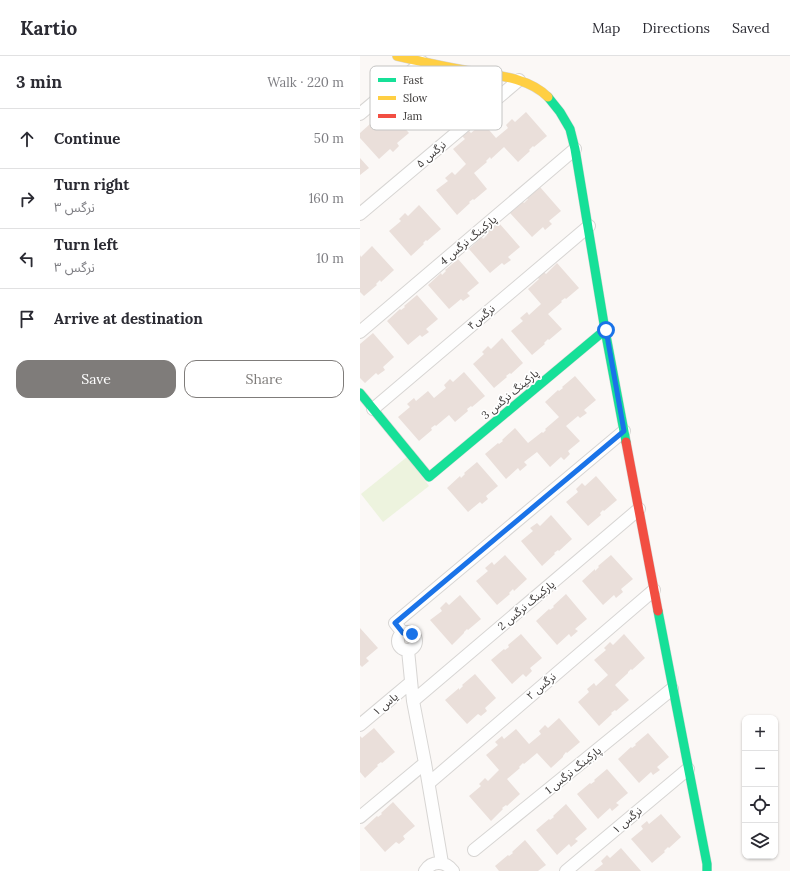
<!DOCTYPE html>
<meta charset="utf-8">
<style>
body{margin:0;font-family:Lora,"Noto Sans Arabic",serif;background:#f7f7f7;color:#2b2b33}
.controls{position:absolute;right:12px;bottom:12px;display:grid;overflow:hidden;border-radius:8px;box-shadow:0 1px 3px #0004}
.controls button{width:36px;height:36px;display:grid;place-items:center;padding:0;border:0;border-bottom:1px solid #e1e1e2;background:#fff;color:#2b2b33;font:20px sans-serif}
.stop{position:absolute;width:12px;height:12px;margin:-9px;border:3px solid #1a73e8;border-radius:50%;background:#fff}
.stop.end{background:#1a73e8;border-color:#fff;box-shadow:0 1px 4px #0008}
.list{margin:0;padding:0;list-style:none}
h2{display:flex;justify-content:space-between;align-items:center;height:52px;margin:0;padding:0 16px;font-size:17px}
h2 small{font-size:13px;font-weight:400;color:#7c7c81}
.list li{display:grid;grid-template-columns:26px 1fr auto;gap:12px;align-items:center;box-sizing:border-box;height:60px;padding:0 16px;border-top:1px solid #e1e1e2}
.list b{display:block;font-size:15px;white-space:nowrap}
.list p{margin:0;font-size:13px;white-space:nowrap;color:#7c7c81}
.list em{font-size:13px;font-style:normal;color:#7c7c81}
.actions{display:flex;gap:8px;padding:12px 16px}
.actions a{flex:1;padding:9px 0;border:1px solid #7f7c7a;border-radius:12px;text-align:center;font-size:14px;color:#7f7c7a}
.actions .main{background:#7f7c7a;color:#fff}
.icon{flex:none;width:22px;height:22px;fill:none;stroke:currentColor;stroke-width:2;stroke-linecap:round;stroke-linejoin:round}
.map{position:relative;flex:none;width:430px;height:815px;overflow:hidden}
header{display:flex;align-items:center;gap:24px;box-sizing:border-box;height:56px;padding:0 20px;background:#fff;border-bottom:1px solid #e1e1e2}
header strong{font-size:19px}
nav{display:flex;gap:22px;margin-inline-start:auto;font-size:14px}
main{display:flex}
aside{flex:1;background:#fff}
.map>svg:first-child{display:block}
.green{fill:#edf3de}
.building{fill:#eadfda}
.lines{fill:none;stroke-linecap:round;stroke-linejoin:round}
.street-casing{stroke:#d7d5d3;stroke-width:14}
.fast-casing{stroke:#d7d5d3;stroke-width:10}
.slow-casing{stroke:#d7d5d3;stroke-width:10}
.jam-casing{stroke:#d7d5d3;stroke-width:10}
.street{stroke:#fefefe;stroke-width:12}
.fast{stroke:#16e098;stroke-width:9}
.slow{stroke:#ffcf43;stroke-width:9}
.jam{stroke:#f24e42;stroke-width:9}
.route{stroke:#1a73e8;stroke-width:5}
.labels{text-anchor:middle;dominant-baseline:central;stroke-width:3.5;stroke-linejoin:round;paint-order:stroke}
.street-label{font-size:11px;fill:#3c3938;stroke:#fff}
.key{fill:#fff;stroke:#c4c4c3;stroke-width:1}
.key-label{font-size:11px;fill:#3c3938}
</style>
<header>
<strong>Kartio</strong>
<nav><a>Map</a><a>Directions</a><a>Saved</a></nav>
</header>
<main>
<aside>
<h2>3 min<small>Walk · 220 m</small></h2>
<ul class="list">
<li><svg class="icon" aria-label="ahead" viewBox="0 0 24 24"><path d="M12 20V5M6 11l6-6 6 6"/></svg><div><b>Continue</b></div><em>50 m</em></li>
<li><svg class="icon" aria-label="right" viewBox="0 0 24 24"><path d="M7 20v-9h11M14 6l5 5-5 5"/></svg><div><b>Turn right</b><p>نرگس ۳</p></div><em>160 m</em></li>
<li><svg class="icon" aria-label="left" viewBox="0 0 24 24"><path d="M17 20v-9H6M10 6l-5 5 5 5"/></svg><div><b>Turn left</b><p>نرگس ۳</p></div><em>10 m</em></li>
<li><svg class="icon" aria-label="arrive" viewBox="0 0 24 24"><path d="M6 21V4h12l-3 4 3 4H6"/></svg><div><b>Arrive at destination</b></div></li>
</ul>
<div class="actions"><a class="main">Save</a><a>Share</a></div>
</aside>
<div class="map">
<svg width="430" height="815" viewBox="0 0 430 815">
<rect width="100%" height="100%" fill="#fbf8f6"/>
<path class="green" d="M47,401L69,430L23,466L1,438Z"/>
<path class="building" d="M27,53L49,77L37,87L39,90L33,96L30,93L19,103L0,82V77L10,68L12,69L15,65L14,64Z
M166,56L187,80L174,91L173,90L169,94L170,95L158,106L144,91L131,103L130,101L126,105L127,106L114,117L127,133L114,144L113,143L109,146L110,147L97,159L76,134L88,125L85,122L92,116L95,119L106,108L93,93L105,83L102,80L109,75L111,77L123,67L136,82L148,72L146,69L152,63L155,66Z
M0,102L9,112L0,119Z
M180,131L201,155L189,165L192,168L185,174L183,171L172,181L150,157L163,146L164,147L168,143L167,142Z
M59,149L81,173L67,185L66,184L63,187L64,188L51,200L29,175L41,165L39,163L45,157L48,160Z
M139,167L160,191L148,201L151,204L144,209L142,207L130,217L109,193L122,181L123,183L127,179L126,178Z
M12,190L34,214L21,226L20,224L16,228L17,229L4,240L0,236V199L1,201Z
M98,203L119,227L107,237L110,240L103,245L101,243L89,253L68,229L81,217L82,219L86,215L85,214Z
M197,207L219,232L206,243L205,242L201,245L202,246L188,258L202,273L189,284L188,283L184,287L185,288L172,299L151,275L163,265L160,262L167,256L169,259L181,248L168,233L179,223L177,221L183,215L186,218Z
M57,239L78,263L66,273L69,276L62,281L60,279L48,289L27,265L40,253L41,254L45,251L44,250Z
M13,277L34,301L23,311L25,314L18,319L16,317L5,327L0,322V288Z
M142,282L163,307L151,318L150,317L146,320L147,321L134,332L113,308L124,298L122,296L128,290L131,293Z
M104,316L125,340L112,351L111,350L107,353L108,355L95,366L89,359L76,370L75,369L71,372L72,374L59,385L38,361L50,351L47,348L54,342L56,345L68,335L74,342L86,332L84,329L90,323L93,326Z
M215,320L236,344L224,354L227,357L220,362L218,360L206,370L220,385L208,395L210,398L204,404L201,401L190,411L177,396L164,406L167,409L160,415L158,412L146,423L125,398L138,387L139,388L143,385L142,384L155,372L168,387L182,376L183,377L186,374L185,373L199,361L185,346L198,334L199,335L203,332L202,331Z
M117,406L138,430L126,440L128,443L122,448L120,446L108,456L87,432L100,420L101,422L105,418L104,417Z
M236,420L257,444L244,455L243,454L240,457L241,459L228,470L206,446L218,436L216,433L222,427L225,430Z
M191,459L212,483L199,495L198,494L194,497L195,498L182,510L161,485L173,475L170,472L177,467L180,470Z
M145,499L167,523L154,535L153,533L149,537L150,538L137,549L116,525L128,515L125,512L132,506L134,509Z
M251,499L273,523L261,533L263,536L256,542L254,539L243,549L222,525L235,513V515L239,511L238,510Z
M206,538L227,563L215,573L218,575L211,581L209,578L197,589L176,565L189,553L190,554L194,551L193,550Z
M100,539L121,563L108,574L107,573L104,576V577L92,589L70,564L82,555L80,552L86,546L89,549Z
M0,572L18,592L6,602L9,605L2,611L0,609Z
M161,578L182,602L170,612L172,615L166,621L163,618L152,628L131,604L144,593L145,594L149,591L148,589Z
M264,578L285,602L272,614L271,613L268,616V617L255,629L269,644L256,655L255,654L251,657L252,658L239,670L218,646L229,636L227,633L234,627L236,630L248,619L234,604L246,594L244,592L250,586L253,589Z
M115,618L136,642L125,652L127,655L121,660L118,658L107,668L85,644L99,632V634L103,630L102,629Z
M199,662L220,686L207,697L206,696L203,700V701L191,712L177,697L164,708L163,707L159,711L160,712L147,723L160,738L147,750L146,749L142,752L143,753L131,765L109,740L121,730L119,728L125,722L128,725L139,714L126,699L138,689L135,686L142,680L144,683L156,673L169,688L181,678L179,675L185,669L188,672Z
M14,672L35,696L22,707L21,706L17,709L18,710L5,722L0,716V680L2,682Z
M288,677L309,701L297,711L300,714L293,719L291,716L279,727L258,703L271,691L272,692L276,689L275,688Z
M247,713L268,737L256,747L259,749L252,755L250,752L238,763L217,738L230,727L231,728L235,725L234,724Z
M33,746L55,770L43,780L45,783L39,788L36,786L25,796L4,772L17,760L18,761L22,758L21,757Z
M206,748L227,773L215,783L218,785L211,791L209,788L197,799L176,774L189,763L190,764L194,761L193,760Z
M301,758L321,781L309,792L308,791L304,795L305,796L292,807L271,783L283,773L281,770L287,765L289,768Z
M165,784L186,809L178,815H139L135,810L148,799L149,800L153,797L152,796Z
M261,792L281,815H234L243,808L241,805L247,799L250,802Z"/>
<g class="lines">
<defs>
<path id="street" d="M0,58L62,6
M0,158L159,24
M0,276L215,93
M13,353L229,170
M38 585a9 9 0 1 1 18 0a9 9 0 1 1-18 0Z
M43,577L35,567L264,375
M48,594L53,645L65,707L82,807
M53,645L279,453
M0,669L50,627
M69,727L294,534
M0,761L65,707
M114,794L312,633
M65,815C72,804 86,805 93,815
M206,815L328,713"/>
<path id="fast" d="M188,41L200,56L210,73L215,93L245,274L266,386
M0,337L69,421L245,274
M298,555L347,808V815"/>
<path id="slow" d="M37,0C59,5 81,10 104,14C132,19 167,20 188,41"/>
<path id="jam" d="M266,386L298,555"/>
</defs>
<use href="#street" class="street-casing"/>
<use href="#fast" class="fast-casing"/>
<use href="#slow" class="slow-casing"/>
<use href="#jam" class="jam-casing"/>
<use href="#street" class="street"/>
<use href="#fast" class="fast"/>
<use href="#slow" class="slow"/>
<use href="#jam" class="jam"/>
</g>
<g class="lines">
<path class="route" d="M52,578L43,577L35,567L264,375L246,274"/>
</g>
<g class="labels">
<g class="street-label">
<text transform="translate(71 98) rotate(-40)">نرگس ۵</text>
<text transform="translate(108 184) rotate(-40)">پارکینگ نرگس 4</text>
<text transform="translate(121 261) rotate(-40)">نرگس۴</text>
<text transform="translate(150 338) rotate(-40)">پارکینگ نرگس 3</text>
<text transform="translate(166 549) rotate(-40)">پارکینگ نرگس 2</text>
<text transform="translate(181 630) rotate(-41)">نرگس ۲</text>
<text transform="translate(25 648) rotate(-40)">یاس ۱</text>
<text transform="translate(213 714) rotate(-39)">پارکینگ نرگس 1</text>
<text transform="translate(267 764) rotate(-40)">نرگس ۱</text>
</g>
</g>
<rect x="10" y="10" width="132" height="64" rx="6" class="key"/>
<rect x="18" y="22" width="18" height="4" fill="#16e098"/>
<rect x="18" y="40" width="18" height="4" fill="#ffcf43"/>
<rect x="18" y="58" width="18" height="4" fill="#f24e42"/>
<g class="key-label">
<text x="43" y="28">Fast</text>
<text x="43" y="46">Slow</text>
<text x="43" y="64">Jam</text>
</g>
</svg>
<div class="controls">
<button>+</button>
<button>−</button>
<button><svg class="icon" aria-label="locate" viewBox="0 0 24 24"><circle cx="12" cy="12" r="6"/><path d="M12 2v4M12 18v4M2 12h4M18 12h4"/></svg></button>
<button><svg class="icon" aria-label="layers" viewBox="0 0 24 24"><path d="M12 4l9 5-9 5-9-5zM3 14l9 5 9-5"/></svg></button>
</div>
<div class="stop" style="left:246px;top:274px"></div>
<div class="stop end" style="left:52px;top:578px"></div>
</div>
</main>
